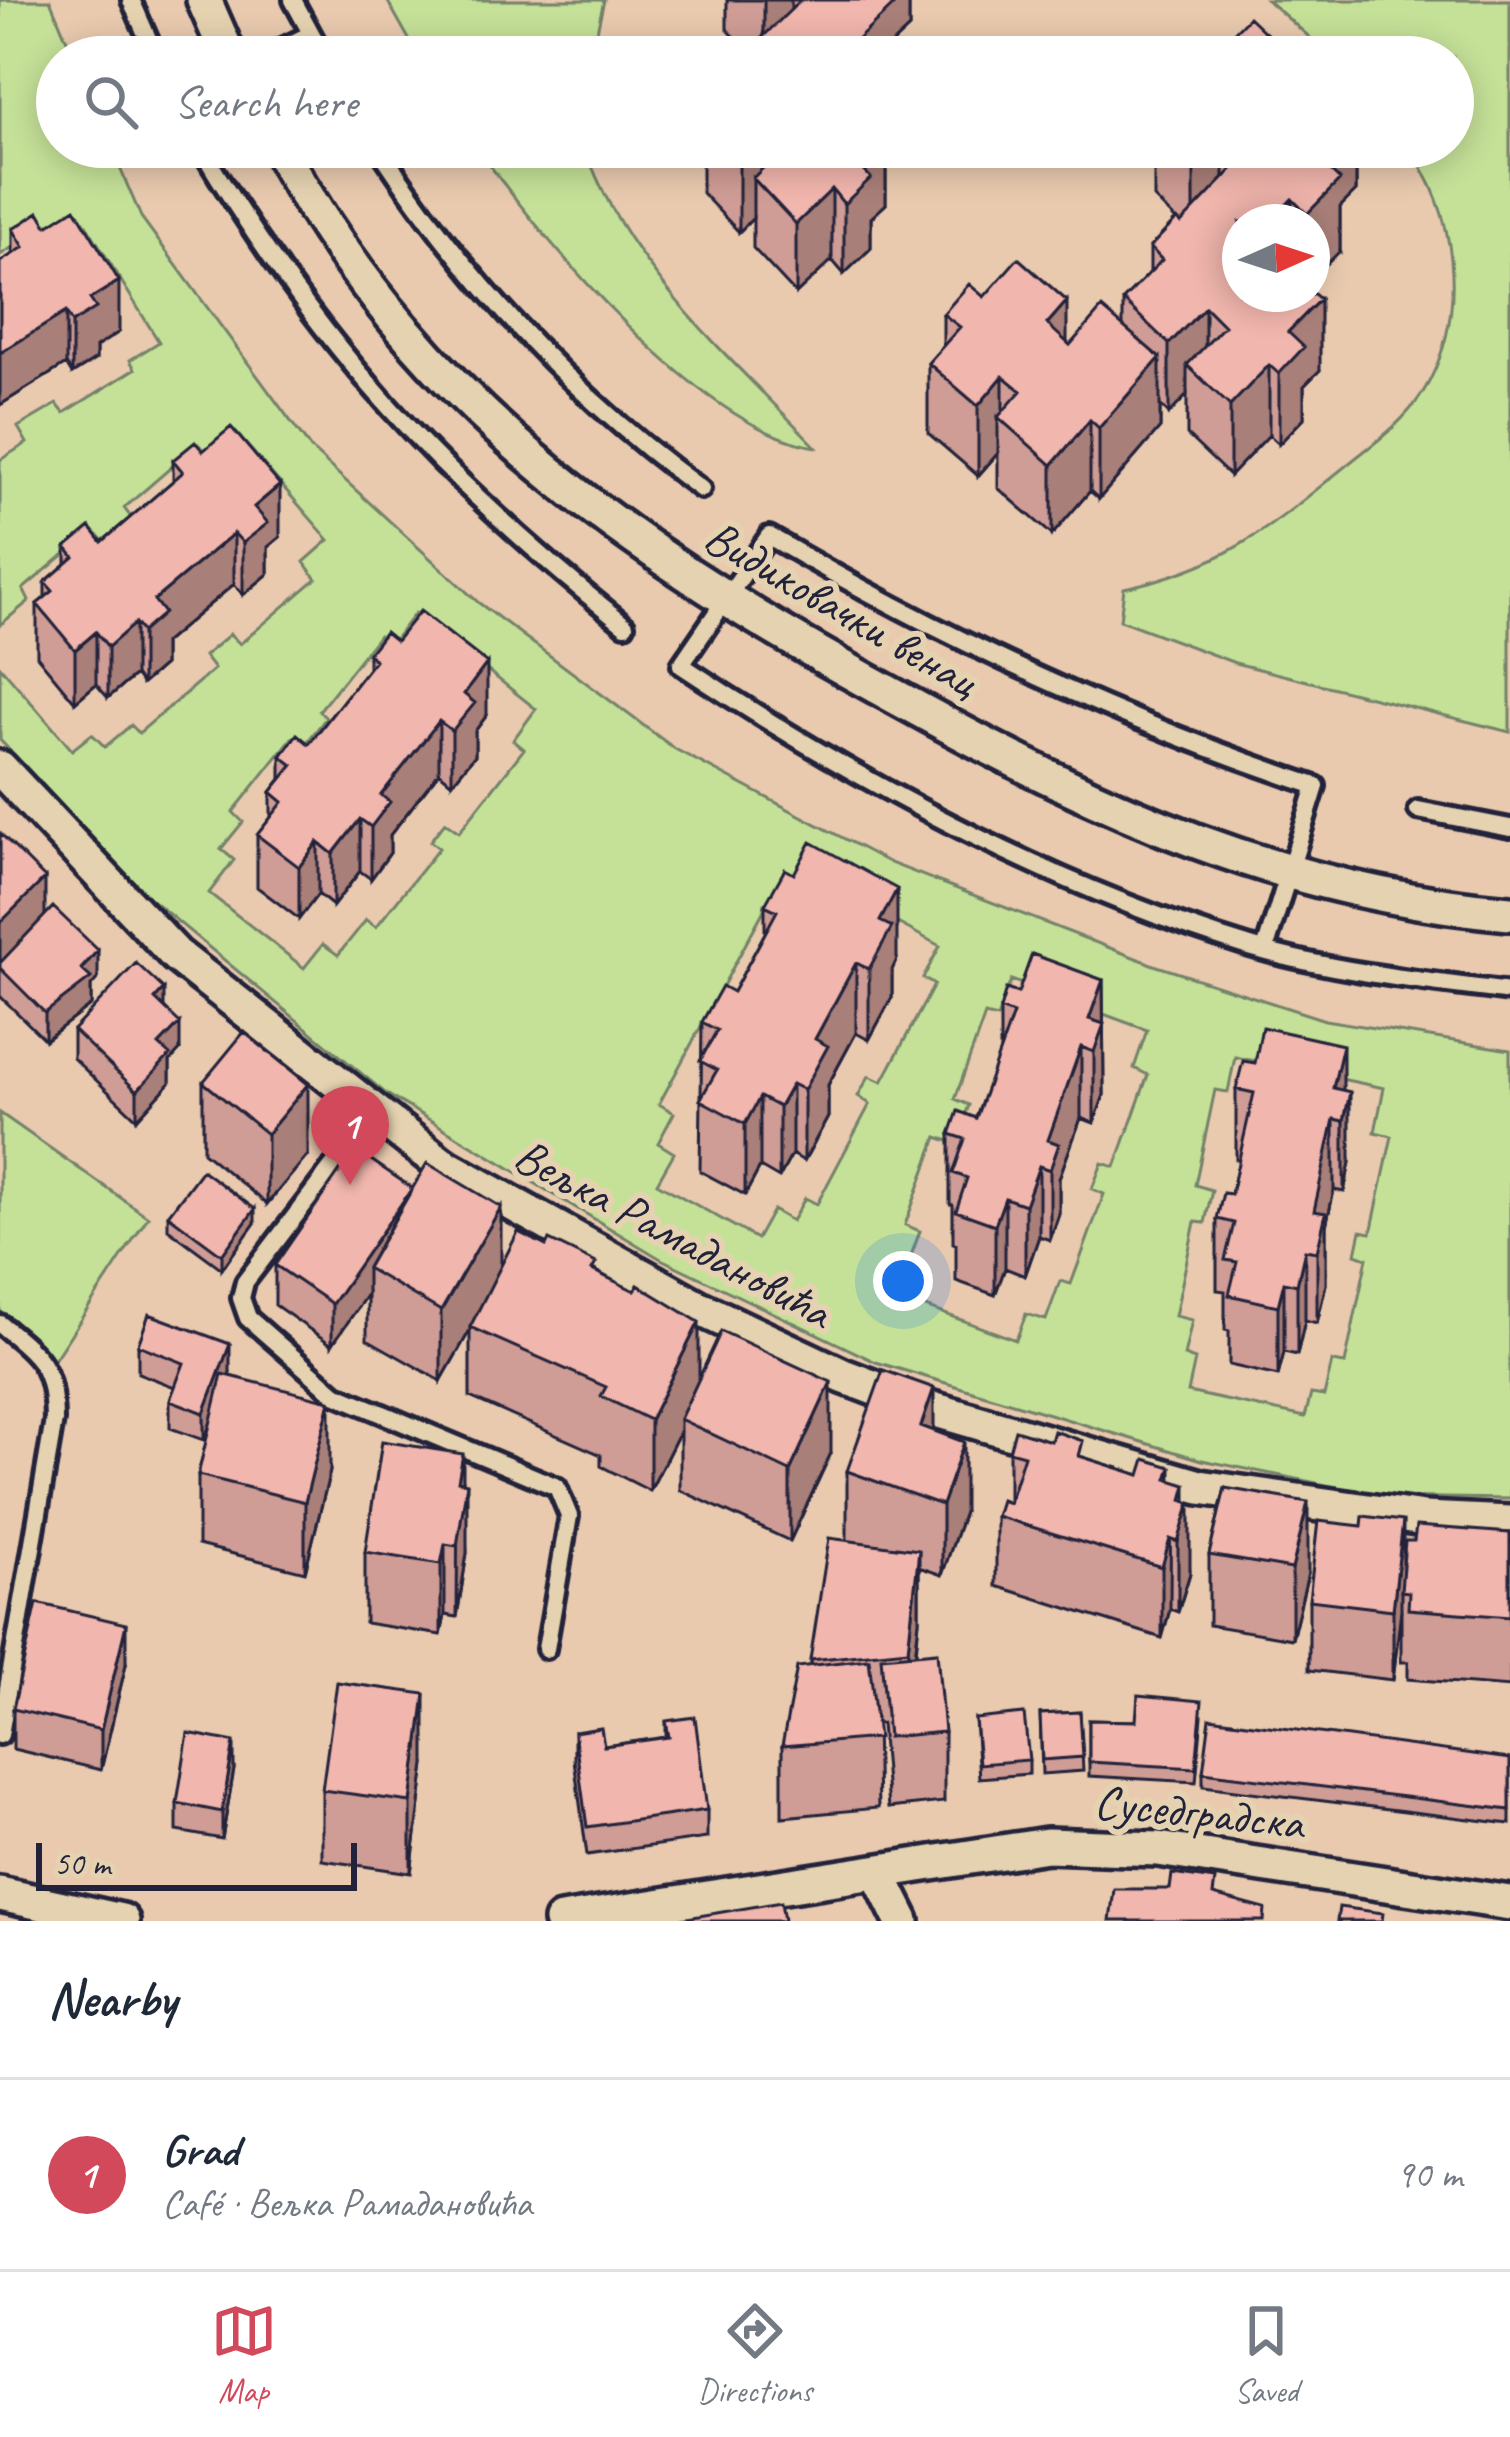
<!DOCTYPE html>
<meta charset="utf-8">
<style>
body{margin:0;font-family:Caveat,sans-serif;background:#f6f6f7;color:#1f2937}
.compass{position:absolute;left:1222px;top:204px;width:108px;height:108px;border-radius:50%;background:#fff;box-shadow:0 6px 30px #0003;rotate:87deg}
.scale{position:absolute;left:36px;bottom:30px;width:321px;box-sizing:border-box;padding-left:12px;border:6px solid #22223b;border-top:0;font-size:33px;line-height:42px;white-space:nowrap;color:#22223b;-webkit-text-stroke:9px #e5d2b0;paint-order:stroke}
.you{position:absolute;left:903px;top:1281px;width:42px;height:42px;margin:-30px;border:9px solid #fff;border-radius:50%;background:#1a73e8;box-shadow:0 0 0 18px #1a73e833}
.badge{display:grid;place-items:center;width:78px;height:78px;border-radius:50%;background:#d1495b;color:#fff;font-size:39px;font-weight:700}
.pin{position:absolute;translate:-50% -99px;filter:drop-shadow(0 3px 6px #0008)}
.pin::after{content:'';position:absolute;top:63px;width:42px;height:36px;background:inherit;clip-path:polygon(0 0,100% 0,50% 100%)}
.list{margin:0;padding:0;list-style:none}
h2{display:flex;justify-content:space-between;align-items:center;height:156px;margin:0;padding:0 48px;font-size:51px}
h2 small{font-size:39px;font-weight:400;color:#747a83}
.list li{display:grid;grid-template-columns:78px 1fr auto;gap:36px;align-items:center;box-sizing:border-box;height:192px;padding:0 48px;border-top:3px solid #e0e1e3}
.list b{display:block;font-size:45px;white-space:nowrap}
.list p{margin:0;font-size:39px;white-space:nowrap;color:#747a83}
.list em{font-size:39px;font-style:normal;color:#747a83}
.icon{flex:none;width:66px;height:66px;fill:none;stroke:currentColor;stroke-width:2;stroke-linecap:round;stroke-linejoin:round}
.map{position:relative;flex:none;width:1510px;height:1921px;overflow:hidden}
.search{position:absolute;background:#fff;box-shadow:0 6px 30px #0003;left:36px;right:36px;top:36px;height:132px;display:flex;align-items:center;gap:30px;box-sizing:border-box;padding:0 42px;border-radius:66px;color:#747a83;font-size:45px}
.sheet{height:348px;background:#fff}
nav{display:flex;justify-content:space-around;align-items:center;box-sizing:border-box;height:168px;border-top:3px solid #e0e1e3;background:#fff;font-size:33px;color:#747a83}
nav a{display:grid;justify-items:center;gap:6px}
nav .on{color:#d1495b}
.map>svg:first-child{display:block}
.green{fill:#c5e198;stroke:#74826a;stroke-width:3;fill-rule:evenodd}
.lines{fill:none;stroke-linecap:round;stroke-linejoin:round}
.lane-casing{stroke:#22223b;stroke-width:26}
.street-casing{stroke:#22223b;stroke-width:42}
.lane{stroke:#e5d2b0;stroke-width:16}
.street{stroke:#e5d2b0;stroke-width:33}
.wall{fill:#cf9d95;stroke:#22223b;stroke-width:3}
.shaded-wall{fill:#a97f79;stroke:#22223b;stroke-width:3}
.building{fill:#f1b6ad;stroke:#22223b;stroke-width:3}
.labels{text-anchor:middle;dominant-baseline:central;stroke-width:12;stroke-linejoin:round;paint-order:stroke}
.street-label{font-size:48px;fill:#22223b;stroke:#e5d2b0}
</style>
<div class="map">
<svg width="1510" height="1921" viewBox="0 0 1510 1921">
<rect width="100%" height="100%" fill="#e9caaf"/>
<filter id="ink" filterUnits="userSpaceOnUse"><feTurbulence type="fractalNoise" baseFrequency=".00833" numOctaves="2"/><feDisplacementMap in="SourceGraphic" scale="24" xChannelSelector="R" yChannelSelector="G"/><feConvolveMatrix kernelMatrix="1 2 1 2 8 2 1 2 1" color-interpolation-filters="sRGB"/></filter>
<g filter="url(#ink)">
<path class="green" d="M0,0H50L74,57H57V147H111L141,217L311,449L479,603L675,749L890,863L1154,965L1325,1020L1510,1050V1499L1386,1497L1202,1460L876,1362L661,1259L385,1093L148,897L0,740V666L72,750L92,734L105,747L131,725L139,733L214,669L204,656L230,634L240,644L316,579L304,562L329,540L234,430L207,453L198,444L124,508L133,520L106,544L93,530L23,589L29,601L0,625V460L27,443L18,427L57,404L64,413L135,369L130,360L159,342L84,221L57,237L48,225L0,255ZM415,613L536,709L513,740L524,749L459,832L445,822L430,841L439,848L376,927L366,920L338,955L323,944L304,968L209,893L234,860L221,849L243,822L233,812L292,738L304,746L326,718L319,711L379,635L391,644ZM798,869L940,946L923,978L934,985L882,1082L869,1076L858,1096L870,1104L817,1204L805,1198L792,1221L773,1210L757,1239L657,1183L674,1153L658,1143L674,1113L659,1104L771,897L781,901ZM1011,980L1147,1030L1134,1068L1148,1075L1115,1167L1102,1163L1092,1189L1104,1194L1071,1284L1060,1281L1046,1320L1026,1314L1016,1340L912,1302L923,1269L908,1264L920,1231L905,1225L937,1137L955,1143L969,1105L955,1099L985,1015L997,1018ZM1235,1057L1384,1088L1375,1132L1392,1136L1371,1233L1361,1231L1356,1254L1367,1258L1345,1364L1332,1362L1324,1396L1311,1394L1305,1417L1188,1392L1195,1360L1184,1356L1192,1320L1175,1316L1195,1222L1205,1223L1212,1190L1195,1185L1215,1090L1228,1092Z
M387,0H604L591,57H419Z
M1267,0H1510V732L1235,663L1120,620L1124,588C1238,564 1279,518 1367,449C1392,430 1414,410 1429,382C1467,309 1457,211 1408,147H1453V57H1332Z
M476,147H585C624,266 732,359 816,447C698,429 545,241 476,147Z
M0,1113L148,1217L54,1360L0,1316Z"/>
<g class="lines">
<defs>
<path id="lane" d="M131,0L156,57
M293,0L324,57
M265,57L311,34
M200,147C321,349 441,478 625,625
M378,147C466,280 571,395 701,489
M1418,810L1510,828
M1265,950L1316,786C1123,722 944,639 769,536L681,665C857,782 1048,885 1250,947C1333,972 1424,981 1510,992
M374,1112L245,1282L241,1298L248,1318L335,1394L557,1487L569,1516L546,1649
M0,1324C41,1357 53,1366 54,1420L0,1735"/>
<path id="street" d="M204,0L229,57
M278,147C426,417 644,560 907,703C1105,812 1282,893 1510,913
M0,768L176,955L441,1164L703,1310L843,1376L922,1406L1200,1487L1424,1519L1510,1523
M878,1873L902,1921
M0,1894L122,1921
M561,1921L1047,1845L1158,1849L1510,1903"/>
</defs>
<use href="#lane" class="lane-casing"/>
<use href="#street" class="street-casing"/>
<use href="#lane" class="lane"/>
<use href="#street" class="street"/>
</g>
<path class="wall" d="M727,0H909V28L893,43V57L748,51L727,29Z
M702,147H886V204L871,218V248L844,274L832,260L796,294L753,248V218L739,232L702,193Z
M1154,147H1356V191L1340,207V251L1312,222H1240L1320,370L1304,386V418L1279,444L1269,435L1230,476L1187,435V395L1169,414L1160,405V428L1099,499L1090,491L1052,535L998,488V453L978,476L928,433V363L943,346V314L984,297L1070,345L1123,326V300L1150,273V247L1176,220L1154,198Z
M13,229L119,332L96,347V359L72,374L66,364L0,405V262L13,254Z
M173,460L280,537L268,547V574L243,595L234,584L164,643V665L142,684L135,675L108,698L96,684L75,702L37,656V604L45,598V582L66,564V547L102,542L173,481Z
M368,654L487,715L475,731V755L452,783L439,772L390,835V853L371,879L360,871L333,906L318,894L299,919L257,887V835L271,818V792L281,779V756L309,744L368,669Z
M765,905L897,959L892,970V997L869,1040L856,1033L828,1085V1117L804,1161L792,1154L779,1178L760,1167L745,1195L700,1171L702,1022L733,992L765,933Z
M45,916L98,978L91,986V1005L45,1040L0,996V963Z
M1103,980L1104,1095L1094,1123L1081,1118L1059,1178V1214L1050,1240L1039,1236L1025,1276L1005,1268L995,1295L956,1281V1244L953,1243V1205L950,1204V1134L976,1118L1000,1052V1009L1018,993Z
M164,1008L180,1050L170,1061V1083L137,1119L73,1058V1030Z
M203,1082L308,1155L267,1204L203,1152Z
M1236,1089L1343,1091L1350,1162L1344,1192L1334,1190L1326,1226V1284L1317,1323L1305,1320L1297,1355L1284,1352L1278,1376L1229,1365V1331L1225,1330V1291L1217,1290V1219L1231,1194L1239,1160L1236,1159Z
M168,1215L255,1223L222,1269L168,1229Z
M275,1265H501L596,1271L699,1378L831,1453L790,1541L680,1490V1431L650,1491L601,1466V1455L470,1397V1330L441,1381L367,1339V1294L332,1345L275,1305Z
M138,1345L230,1372L229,1376L330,1471L305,1572L198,1545V1475L210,1426L204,1440L170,1428V1400L175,1387L138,1373Z
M934,1431L964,1512L942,1575L919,1567V1620L916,1654L944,1732V1802L888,1808L881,1724H876L878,1808L782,1817V1746L810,1666L847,1540V1471Z
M1009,1451L1083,1457L1140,1475L1171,1480L1186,1502L1190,1573L1178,1612L1170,1609L1162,1638L996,1586V1516L1009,1503Z
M463,1482L467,1553L457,1617L445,1615L441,1635L365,1623V1552Z
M1225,1488L1308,1573L1292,1639L1209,1625V1555Z
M1510,1533V1687L1408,1679V1662H1401V1609L1393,1680L1309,1670V1600L1403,1564L1414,1541Z
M126,1664L101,1770L13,1749V1709Z
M1080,1712L1083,1771L1042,1774L1040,1714Z
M1202,1716L1196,1782L1089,1776V1720L1136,1721Z
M975,1719L1029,1760V1774L979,1778Z
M666,1721L707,1810V1838L587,1855L574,1760V1732L604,1746L666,1737Z
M1510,1759V1824L1203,1786V1772Z
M425,1764L411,1873L322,1860V1790Z
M234,1769L222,1839L177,1831V1803Z"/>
<path class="shaded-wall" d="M764,0H791V41L764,57Z
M877,0H909V28L893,43V57H839Z
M754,147H764V190L753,178V218L739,232V161Z
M872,147H886V204L871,218V248L844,274V204L856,162Z
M1213,147H1224V206L1194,237V167Z
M1330,147H1356V191L1340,207V251L1312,279V222H1307V214L1318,159Z
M832,189V260L796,294V224Z
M1292,199V222H1270Z
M1240,253V294L1227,337V266Z
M119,281V332L96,347V359L72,374V323L90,299Z
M1320,299V370L1304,386V418L1279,444V374L1288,332Z
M1067,301V371L1047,324Z
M1205,307V377L1187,365V395L1169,414V344Z
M66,312V364L0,405V353Z
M1160,358V428L1099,499V428Z
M1269,365V435L1230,476V406Z
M1003,376V422L998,417V453L978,476V406Z
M1090,420V491L1052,535V465Z
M280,485V537L268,547V574L243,595V543L254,507Z
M234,533V584L164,643V665L142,684V632L154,600Z
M135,623V675L108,698V647Z
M96,632V684L75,702V650Z
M487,663V715L475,731V755L452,783V731L464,694Z
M439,721V772L390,835V853L371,879V827L381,795Z
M360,819V871L333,906V854Z
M318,842V894L299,919V867Z
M45,878V919L0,963V923Z
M897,889V959L892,970V997L869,1040V969L880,921Z
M98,950V978L91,986V1005L45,1040V1013Z
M856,963V1033L828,1085V1117L804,1161V1090L815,1039Z
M1103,980L1104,1095L1094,1123V1052L1089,1019Z
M164,989V1017L155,999Z
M180,1023V1050L170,1061V1083L137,1119V1091L159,1045Z
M1343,1045V1116L1334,1119V1190L1326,1226V1284L1317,1323V1252L1314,1211L1333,1088Z
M1081,1047V1118L1059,1178V1214L1050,1240V1170L1048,1140Z
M308,1084V1155L267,1204V1134Z
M792,1084V1154L779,1178V1107Z
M1350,1092V1162L1344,1192V1121Z
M760,1097V1167L745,1195V1124Z
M1039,1166V1236L1025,1276V1205Z
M412,1188L367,1268V1294L332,1345V1304Z
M1005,1198V1268L995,1295V1225Z
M501,1207V1277L470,1327V1330L441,1381V1311Z
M255,1209V1223L222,1269V1255Z
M1305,1250V1320L1297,1355V1285Z
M1284,1282V1352L1278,1376V1306Z
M699,1322V1393L680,1419V1431L650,1491V1420Z
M230,1344V1372L204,1440V1413Z
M831,1382V1453L790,1541V1471Z
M934,1388V1458L921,1426Z
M330,1401V1471L305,1572V1502Z
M964,1442V1512L942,1575V1505Z
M463,1454V1510L467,1483V1553L457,1617L458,1481Z
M1171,1467L1170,1609L1162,1638V1567L1167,1479Z
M1186,1485V1516L1190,1503V1573L1178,1612V1542L1182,1500Z
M1308,1502V1573L1292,1639V1569Z
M1403,1521V1591H1401V1609L1393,1680V1610Z
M445,1544V1615L441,1635V1564Z
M919,1550V1620L908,1721V1650Z
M126,1624V1664L101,1770V1730Z
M425,1694V1764L411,1873V1802Z
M234,1742V1769L222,1839V1812Z"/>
<path class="building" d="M801,0H888L893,6L839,57H742Z
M1249,17L1291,57H1180L1195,41L1211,56Z
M725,147H754L739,161Z
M774,147H872L856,162L871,178L844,204L832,189L796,224L753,178L779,152Z
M1174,147H1213L1194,167Z
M1236,147H1330L1318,159L1340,180L1307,214L1292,199L1270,222H1240V253L1227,266L1240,279V294H1312V292L1320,299L1288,332L1304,347L1279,374L1269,365L1230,406L1187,365L1224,326L1205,307L1169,344L1123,300L1162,260L1150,247L1177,219L1181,223L1245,156Z
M75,208L119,281L90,299L96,308L72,323L66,312L0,353V262L24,247L13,229L39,212L47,226Z
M1018,258L1067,301L1047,324L1070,345L1102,308L1160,358L1099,428L1090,420L1052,465L998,417L1021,391L1003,376L978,406L928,363L960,327L943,314L969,284L984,297Z
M231,427L280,485L254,507L268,523L243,543L234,533L154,600L164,613L142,632L135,623L108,647L96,632L75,650L37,604L53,591L45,582L74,557L66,547L90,527L102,542L183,472L173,460L195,442L203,451Z
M420,611L487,663L464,694L475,703L452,731L439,721L381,795L390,802L371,827L360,819L333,854L318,842L299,867L257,835L283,802L271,792L293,765L281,756L297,734L309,744L375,660L368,654L385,632L396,641Z
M0,833L45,878L0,923Z
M811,842L897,889L880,921L892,927L869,969L856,963L815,1039L828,1046L804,1090L792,1084L779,1107L760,1097L745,1124L700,1100L717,1070L700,1061L717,1030L702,1022L722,986L733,992L777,911L765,905L785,869L794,874Z
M53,907L98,950L81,969L91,978L45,1013L0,968V963Z
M1032,954L1103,980L1089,1019L1104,1024L1094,1052L1081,1047L1048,1140L1059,1144L1050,1170L1039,1166L1025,1205L1005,1198L995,1225L956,1211L967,1178L953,1173L965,1139L950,1134L958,1111L976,1118L1013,1014L1000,1009L1006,989L1018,993Z
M136,963L164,989L155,999L180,1023L159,1045L170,1055L137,1091L73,1030Z
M1262,1027L1343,1045L1333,1088L1350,1092L1344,1121L1334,1119L1314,1211L1326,1213L1317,1252L1305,1250L1297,1285L1284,1282L1278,1306L1229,1295L1237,1262L1225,1260L1234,1223L1217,1219L1223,1193L1231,1194L1254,1093L1236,1089L1243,1061L1255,1063Z
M244,1032L308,1084L267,1134L203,1082Z
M355,1149L412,1188L332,1304L275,1265Z
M427,1163L501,1207L441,1311L367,1268Z
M202,1170L255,1209L222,1255L168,1215Z
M518,1232L546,1246L549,1240L596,1263L592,1270L635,1291L638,1285L699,1322L650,1420L601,1396L606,1387L470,1327Z
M149,1314L230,1344L204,1413L170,1400L184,1363L138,1345Z
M721,1331L831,1382L790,1471L680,1419Z
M883,1370L934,1388L921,1426L964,1442L942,1505L847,1471Z
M222,1374L330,1401L305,1502L198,1475Z
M1015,1430L1051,1441L1054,1431L1083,1441L1079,1456L1140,1475L1145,1459L1171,1467L1167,1479L1186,1485L1182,1500L1190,1503L1178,1542L1170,1539L1162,1567L996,1516L1001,1500L1009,1503L1024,1455L1009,1451Z
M382,1441L463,1454L458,1481L467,1483L457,1546L445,1544L441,1564L365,1552Z
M1225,1488L1308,1502L1292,1569L1209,1555Z
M1363,1516L1403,1521L1393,1610L1309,1600L1318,1521L1362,1526Z
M1416,1526L1510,1533V1617L1408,1609L1409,1592L1401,1591L1405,1541H1414Z
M829,1538L919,1550L908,1650L810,1660Z
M37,1603L126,1624L101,1730L13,1709Z
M937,1652L944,1732L888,1737L881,1657Z
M869,1659L878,1738L782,1746L797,1667Z
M337,1682L425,1694L411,1802L322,1790Z
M1138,1695L1202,1701L1196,1768L1089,1762V1720L1136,1721Z
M1080,1712L1083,1757L1042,1760L1040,1714Z
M1024,1714L1029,1760L979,1764L975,1719Z
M695,1717L707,1810L587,1827L574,1732L601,1728L604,1746L669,1737L666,1721Z
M1210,1718L1510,1759V1810L1203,1772Z
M188,1733L234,1742L222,1812L177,1803Z
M1172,1874L1215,1880L1213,1895L1265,1909L1264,1921H1110L1114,1889H1170Z
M781,1902L784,1921H681V1919Z
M1339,1907L1383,1913L1382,1921H1337Z"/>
</g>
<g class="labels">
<g class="street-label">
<text transform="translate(841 608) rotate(30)">Видиковачки венац</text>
<text transform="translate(673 1233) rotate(28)">Вељка Рамадановића</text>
<text transform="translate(1199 1812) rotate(6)">Суседградска</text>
</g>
</g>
</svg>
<svg class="compass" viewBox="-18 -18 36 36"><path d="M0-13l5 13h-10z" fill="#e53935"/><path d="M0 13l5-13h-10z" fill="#747a83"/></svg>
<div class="scale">50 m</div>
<div class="you"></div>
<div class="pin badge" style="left:350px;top:1185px">1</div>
<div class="search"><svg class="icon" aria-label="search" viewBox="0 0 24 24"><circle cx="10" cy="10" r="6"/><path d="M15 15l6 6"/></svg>Search here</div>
</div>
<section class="sheet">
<h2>Nearby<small></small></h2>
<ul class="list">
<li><span class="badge">1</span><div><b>Grad</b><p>Café · Вељка Рамадановића</p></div><em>90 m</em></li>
</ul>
</section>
<nav>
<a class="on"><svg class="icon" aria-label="map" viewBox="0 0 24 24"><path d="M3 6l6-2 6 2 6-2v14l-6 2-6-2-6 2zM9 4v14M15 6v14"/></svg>Map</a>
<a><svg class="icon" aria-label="directions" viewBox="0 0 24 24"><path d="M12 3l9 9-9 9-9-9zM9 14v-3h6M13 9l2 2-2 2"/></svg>Directions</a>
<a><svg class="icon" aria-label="saved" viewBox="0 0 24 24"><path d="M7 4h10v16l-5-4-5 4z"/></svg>Saved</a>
</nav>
